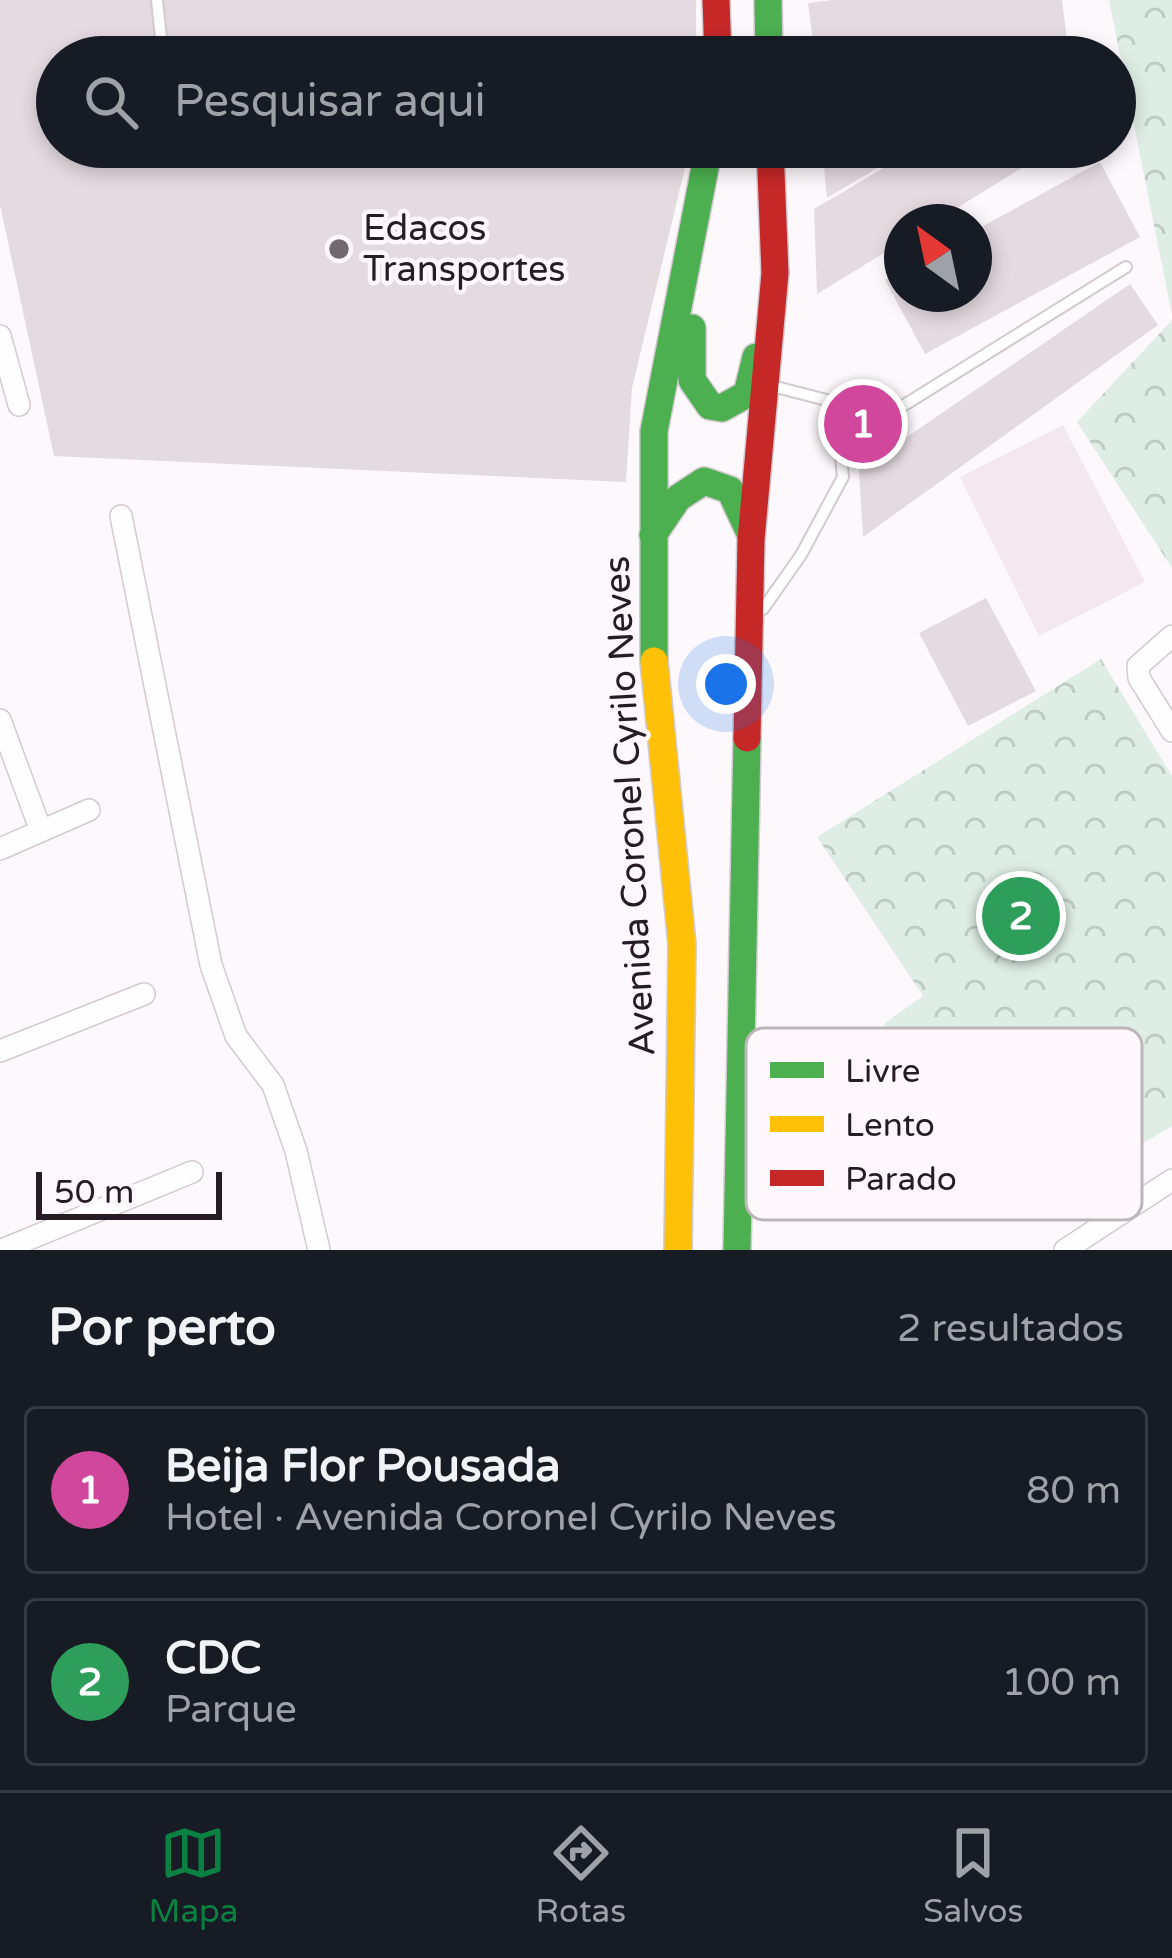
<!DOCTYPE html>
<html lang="pt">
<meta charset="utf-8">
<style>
body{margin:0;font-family:"Varela Round",sans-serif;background:#242831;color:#f1f3f6}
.compass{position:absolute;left:884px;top:204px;width:108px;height:108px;border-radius:50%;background:#171b24;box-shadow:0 6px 18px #0003;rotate:327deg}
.scale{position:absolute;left:36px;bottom:30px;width:186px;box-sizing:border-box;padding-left:12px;border:6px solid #271b24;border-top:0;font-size:33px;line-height:42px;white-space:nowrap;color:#271b24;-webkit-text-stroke:9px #fef7fc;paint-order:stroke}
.you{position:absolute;left:726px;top:684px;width:42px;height:42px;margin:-30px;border:9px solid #fff;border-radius:50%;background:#1a73e8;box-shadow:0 0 0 18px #1a73e833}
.badge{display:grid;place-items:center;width:78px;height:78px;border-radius:50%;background:#0b8043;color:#fff;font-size:39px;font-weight:700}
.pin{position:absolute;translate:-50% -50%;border:6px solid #fff;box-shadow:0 3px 12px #0006}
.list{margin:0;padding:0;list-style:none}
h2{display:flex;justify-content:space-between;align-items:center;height:156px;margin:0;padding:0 48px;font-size:51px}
h2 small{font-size:39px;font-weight:400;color:#9ea1a6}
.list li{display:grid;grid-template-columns:78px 1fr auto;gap:36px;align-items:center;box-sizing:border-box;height:168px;margin:0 24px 24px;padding:0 24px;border:3px solid #363941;border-radius:12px}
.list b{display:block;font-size:45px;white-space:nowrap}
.list p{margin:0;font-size:39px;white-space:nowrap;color:#9ea1a6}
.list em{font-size:39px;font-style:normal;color:#9ea1a6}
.icon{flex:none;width:66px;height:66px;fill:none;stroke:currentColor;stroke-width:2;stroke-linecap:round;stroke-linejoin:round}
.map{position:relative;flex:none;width:1172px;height:1250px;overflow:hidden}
.search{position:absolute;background:#171b24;box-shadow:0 6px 18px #0003;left:36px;right:36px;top:36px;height:132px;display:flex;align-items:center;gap:30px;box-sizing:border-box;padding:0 42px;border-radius:66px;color:#9ea1a6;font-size:45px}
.sheet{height:540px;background:#171b24}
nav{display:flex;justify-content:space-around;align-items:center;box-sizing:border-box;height:168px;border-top:3px solid #363941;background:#171b24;font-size:33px;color:#9ea1a6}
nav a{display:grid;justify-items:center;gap:6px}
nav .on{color:#0b8043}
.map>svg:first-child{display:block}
.built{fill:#f3e8f0}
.forest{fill:url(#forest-crowns)}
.building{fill:#e4dbe1}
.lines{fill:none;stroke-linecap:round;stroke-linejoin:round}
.lane-casing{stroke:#d2cad0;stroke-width:14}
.street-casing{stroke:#d2cad0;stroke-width:24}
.fast-casing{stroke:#d2cad0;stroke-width:30}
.slow-casing{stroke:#d2cad0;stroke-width:30}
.jam-casing{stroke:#d2cad0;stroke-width:30}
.lane{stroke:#fffefe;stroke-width:10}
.street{stroke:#fffefe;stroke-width:21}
.fast{stroke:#4caf50;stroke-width:27}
.slow{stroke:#ffc107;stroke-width:27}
.jam{stroke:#c62828;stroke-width:27}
.poi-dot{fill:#72686f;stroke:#fef7fc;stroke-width:4.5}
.labels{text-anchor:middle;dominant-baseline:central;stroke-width:9;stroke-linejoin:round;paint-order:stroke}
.poi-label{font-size:36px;fill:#271b24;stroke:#fef7fc;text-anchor:start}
.street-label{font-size:36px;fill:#271b24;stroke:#fef7fc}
.key{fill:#fef7fc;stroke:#beb5bb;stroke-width:3}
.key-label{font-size:33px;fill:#271b24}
</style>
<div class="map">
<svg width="1172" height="1250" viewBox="0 0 1172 1250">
<defs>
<pattern id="forest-crowns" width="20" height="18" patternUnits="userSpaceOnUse" patternTransform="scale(3)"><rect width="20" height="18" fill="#deeee4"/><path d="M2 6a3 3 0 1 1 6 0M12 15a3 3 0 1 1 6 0" fill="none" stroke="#beccc3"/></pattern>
</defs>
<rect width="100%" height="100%" fill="#fdf8fb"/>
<path class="built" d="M1063,425L1145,582L1039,636L960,477Z"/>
<path class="forest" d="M1109,0H1172V315Z
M1172,320V568L1077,422Z
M1101,659L1172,776V1126L1016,1220L884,1024L923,996L817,837Z"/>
<path class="building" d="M0,0H696V57H57V147H690L632,388L626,482L54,456L0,205Z
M832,0H1062L1068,48L1085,45L1065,57H815L808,3Z
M822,147H913L827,198Z
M919,147H1056L934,222H902V242L817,294L814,209Z
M1100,162L1140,237L925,354L885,280L902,270V294H974V231Z
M1130,284L1158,325L863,537L859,470Z
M986,598L1036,691L968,726L919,633Z"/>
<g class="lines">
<defs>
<path id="lane" d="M157,0L163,57
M772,386L846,405L889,408
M763,609L801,555L843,477L840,445L1126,267"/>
<path id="street" d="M0,336L19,405
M121,516L211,965L236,1036L273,1085L296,1151L319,1250
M1172,636L1138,666L1139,678L1172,731
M0,720L41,831
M0,849L89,810
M0,1051L144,994
M2,1250L192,1172
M1065,1250L1172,1180"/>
<path id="fast" d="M768,0L769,57
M692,328V380L710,406L722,408L747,394L756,357
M653,535L678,498L704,481L730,490L750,533
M654,661V431L709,147
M737,1250L747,738"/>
<path id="slow" d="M654,661L682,944L678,1250"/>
<path id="jam" d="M716,0L718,57
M747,738L751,540L775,273L770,147"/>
</defs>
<use href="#lane" class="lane-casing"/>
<use href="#street" class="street-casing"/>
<use href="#fast" class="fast-casing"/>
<use href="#slow" class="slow-casing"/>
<use href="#jam" class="jam-casing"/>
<use href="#lane" class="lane"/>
<use href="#street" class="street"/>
<use href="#fast" class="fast"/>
<use href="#slow" class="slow"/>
<use href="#jam" class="jam"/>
</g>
<circle class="poi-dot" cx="339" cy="249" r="12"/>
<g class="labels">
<g class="poi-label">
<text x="363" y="228">Edacos<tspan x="363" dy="41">Transportes</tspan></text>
</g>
<g class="street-label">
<text transform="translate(630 806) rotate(-93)">Avenida Coronel Cyrilo Neves</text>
</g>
</g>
<rect x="746" y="1028" width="396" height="192" rx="18" class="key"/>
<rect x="770" y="1062" width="54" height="16" fill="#4caf50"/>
<rect x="770" y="1116" width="54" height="16" fill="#ffc107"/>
<rect x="770" y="1170" width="54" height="16" fill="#c62828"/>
<g class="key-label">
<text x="845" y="1082">Livre</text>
<text x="845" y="1136">Lento</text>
<text x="845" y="1190">Parado</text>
</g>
</svg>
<svg class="compass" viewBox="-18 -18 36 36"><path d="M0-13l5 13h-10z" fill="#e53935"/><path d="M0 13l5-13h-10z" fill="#9ea1a6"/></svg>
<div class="scale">50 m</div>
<div class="you"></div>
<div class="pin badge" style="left:863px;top:424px;background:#d1479c">1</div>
<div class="pin badge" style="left:1021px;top:916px;background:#2e9e5b">2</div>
<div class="search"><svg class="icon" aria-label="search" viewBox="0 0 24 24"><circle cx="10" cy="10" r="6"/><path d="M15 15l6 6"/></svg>Pesquisar aqui</div>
</div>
<section class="sheet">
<h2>Por perto<small>2 resultados</small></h2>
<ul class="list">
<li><span class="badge" style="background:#d1479c">1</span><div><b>Beija Flor Pousada</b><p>Hotel · Avenida Coronel Cyrilo Neves</p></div><em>80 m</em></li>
<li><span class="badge" style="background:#2e9e5b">2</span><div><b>CDC</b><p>Parque</p></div><em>100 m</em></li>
</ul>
</section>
<nav>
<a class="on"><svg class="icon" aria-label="map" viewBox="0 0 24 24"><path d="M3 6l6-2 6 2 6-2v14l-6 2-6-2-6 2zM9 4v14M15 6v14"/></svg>Mapa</a>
<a><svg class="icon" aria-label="directions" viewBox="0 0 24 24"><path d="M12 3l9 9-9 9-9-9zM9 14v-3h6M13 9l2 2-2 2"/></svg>Rotas</a>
<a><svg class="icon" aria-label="saved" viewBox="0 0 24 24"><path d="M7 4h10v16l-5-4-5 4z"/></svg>Salvos</a>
</nav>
